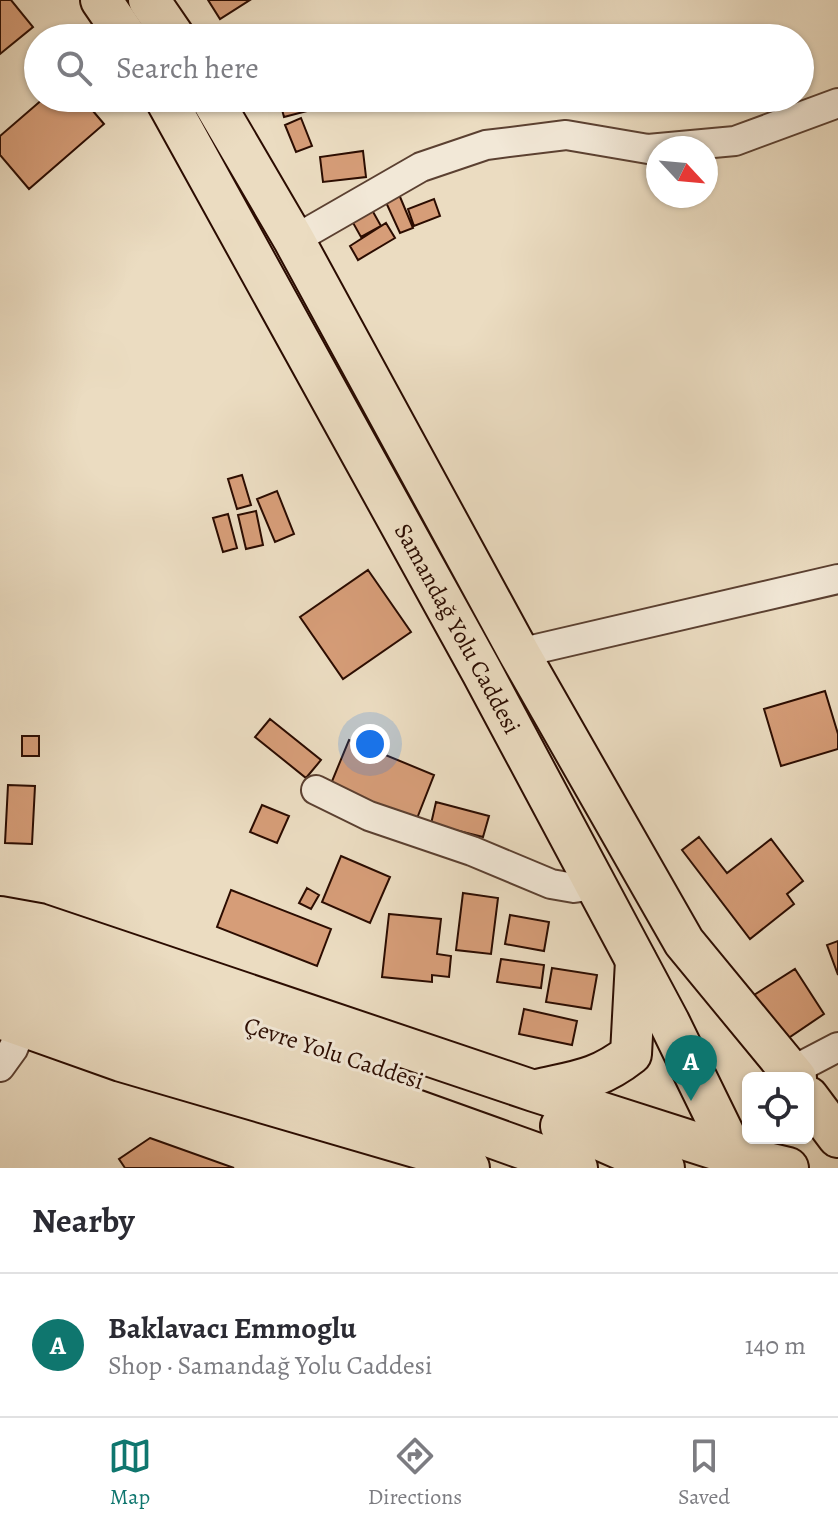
<!DOCTYPE html>
<meta charset="utf-8">
<style>
body{margin:0;font-family:Alegreya,serif;background:#f7f7f7;color:#2b2b33}
.controls{position:absolute;right:24px;bottom:24px;display:grid;overflow:hidden;border-radius:12px;box-shadow:0 2px 6px #0004}
.controls button{width:72px;height:72px;display:grid;place-items:center;padding:0;border:0;border-bottom:2px solid #e1e1e2;background:#fff;color:#2b2b33;font:40px sans-serif}
.compass{position:absolute;left:646px;top:136px;width:72px;height:72px;border-radius:50%;background:#fff;box-shadow:0 2px 6px #0004;rotate:116deg}
.you{position:absolute;left:370px;top:744px;width:28px;height:28px;margin:-20px;border:6px solid #fff;border-radius:50%;background:#1a73e8;box-shadow:0 0 0 12px #1a73e833}
.badge{display:grid;place-items:center;width:52px;height:52px;border-radius:50%;background:#0f766e;color:#fff;font-size:26px;font-weight:700}
.pin{position:absolute;translate:-50% -66px;filter:drop-shadow(0 2px 4px #0008)}
.pin::after{content:'';position:absolute;top:42px;width:28px;height:24px;background:inherit;clip-path:polygon(0 0,100% 0,50% 100%)}
.list{margin:0;padding:0;list-style:none}
h2{display:flex;justify-content:space-between;align-items:center;height:104px;margin:0;padding:0 32px;font-size:34px}
h2 small{font-size:26px;font-weight:400;color:#7c7c81}
.list li{display:grid;grid-template-columns:52px 1fr auto;gap:24px;align-items:center;box-sizing:border-box;height:144px;padding:0 32px;border-top:2px solid #e1e1e2}
.list b{display:block;font-size:30px;white-space:nowrap}
.list p{margin:0;font-size:26px;white-space:nowrap;color:#7c7c81}
.list em{font-size:26px;font-style:normal;color:#7c7c81}
.icon{flex:none;width:44px;height:44px;fill:none;stroke:currentColor;stroke-width:2;stroke-linecap:round;stroke-linejoin:round}
.map{position:relative;flex:none;width:838px;height:1168px;overflow:hidden}
.search{position:absolute;background:#fff;box-shadow:0 2px 6px #0004;left:24px;right:24px;top:24px;height:88px;display:flex;align-items:center;gap:20px;box-sizing:border-box;padding:0 28px;border-radius:44px;color:#7c7c81;font-size:30px}
.sheet{height:248px;background:#fff}
nav{display:flex;justify-content:space-around;align-items:center;box-sizing:border-box;height:112px;border-top:2px solid #e1e1e2;background:#fff;font-size:22px;color:#7c7c81}
nav a{display:grid;justify-items:center;gap:4px}
nav .on{color:#0f766e}
.map>svg:first-child{display:block}
.building{fill:#d69d78;stroke:#2b0c01;stroke-width:2}
.lines{fill:none;stroke-linecap:round;stroke-linejoin:round}
.minor-casing{stroke:#5b4031;stroke-width:32}
.highway-casing{stroke:#2b0c01;stroke-width:44}
.minor{stroke:#f2e8d7;stroke-width:28}
.highway{stroke:#ebdcc1;stroke-width:40}
.labels{text-anchor:middle;dominant-baseline:central;stroke-width:6;stroke-linejoin:round;paint-order:stroke}
.street-label{font-size:24px;fill:#2b0c01;stroke:#f2e8d7}
</style>
<div class="map">
<svg width="838" height="1168" viewBox="0 0 838 1168">
<rect width="100%" height="100%" fill="#ebdcc1"/>
<filter id="stains"><feTurbulence type="fractalNoise" baseFrequency=".0025" numOctaves="4"/><feColorMatrix values="0 0 0 0 .2 0 0 0 0 .09 0 0 0 0 .02 0 0 0 .5 -.17"/></filter>
<radialGradient id="worn" r=".72"><stop offset=".6" stop-color="#630" stop-opacity="0"/><stop offset="1" stop-color="#630" stop-opacity=".3"/></radialGradient>
<path class="building" d="M0,0H11L33,27L0,54Z
M208,0H250L220,19Z
M407,28L410,38H388L387,34Z
M44,98H82L104,124L29,189L0,155V136Z
M279,98H357L284,117Z
M301,118L312,146L296,152L285,125Z
M363,151L366,177L323,182L320,157Z
M398,192L413,228L400,233L384,198Z
M434,199L440,216L414,226L408,209Z
M372,210L381,226L361,237L352,221Z
M386,223L395,238L358,260L350,246Z
M242,475L251,505L237,509L228,479Z
M277,491L294,534L275,542L257,499Z
M256,511L263,545L246,549L238,515Z
M228,514L237,548L223,552L213,518Z
M368,570L411,632L343,679L300,617Z
M825,691L838,734V749L781,766L764,709Z
M270,719L321,760L306,778L255,737Z
M22,736H39V756H22Z
M349,740L434,775L414,826L328,791Z
M8,785L35,786L32,844L5,843Z
M436,802L489,816L483,837L431,824Z
M262,805L289,816L277,843L250,832Z
M699,837L727,873L771,839L803,881L787,894L794,904L750,939L682,850Z
M341,856L390,877L370,923L322,902Z
M307,888L319,895L311,909L299,903Z
M231,890L331,929L317,966L217,927Z
M463,893L498,898L491,954L456,950Z
M389,914L441,919L437,954L451,956L449,977L432,975V982L382,977Z
M510,915L549,922L544,951L505,944Z
M838,941V975L827,945Z
M501,959L544,965L541,988L497,982Z
M552,968L597,975L591,1009L546,1002Z
M795,969L824,1014L784,1041L754,995Z
M524,1009L577,1021L572,1045L519,1034Z
M150,1138L234,1168H125L119,1159Z"/>
<g class="lines">
<defs>
<path id="minor" d="M294,240L421,167L486,145L566,135L648,149L735,141L838,103
M519,653L838,579
M316,790L369,816L472,851L551,884L574,888L595,885
M0,1067L13,1049L23,1025
M792,1071L838,1047"/>
<g id="highway">
<path d="M101,0L127,38"/>
<path d="M149,0L175,38"/>
<path id="s1" d="M165,98L482,672L669,1022L734,1155L736,1168"/>
<path d="M211,98L294,240L519,653L684,942L796,1078"/>
<path d="M0,917L39,924L534,1091L734,1155L788,1168"/>
<path d="M0,950L113,983L374,1066"/>
<path d="M0,986L393,1102L577,1168"/>
<path d="M0,1018L121,1061L436,1153L469,1168"/>
<path d="M537,1090C576,1081 598,1080 631,1054L636,961"/>
<path d="M808,1097L838,1137"/>
<path d="M561,1126L587,1134L664,1168"/>
</g>
</defs>
<use href="#minor" class="minor-casing"/>
<use href="#highway" class="highway-casing"/>
<use href="#minor" class="minor"/>
<use href="#highway" class="highway"/>
</g>
<g class="labels">
<g class="street-label">
<text stroke="none"><textPath href="#s1" startOffset="606">Samandağ Yolu Caddesi</textPath></text>
<text transform="translate(334 1053) rotate(18)">Çevre Yolu Caddesi</text>
</g>
</g>
<rect width="100%" height="100%" filter="url(#stains)"/>
<rect width="100%" height="100%" fill="url(#worn)"/>
</svg>
<div class="controls">
<button><svg class="icon" aria-label="locate" viewBox="0 0 24 24"><circle cx="12" cy="12" r="6"/><path d="M12 2v4M12 18v4M2 12h4M18 12h4"/></svg></button>
</div>
<svg class="compass" viewBox="-18 -18 36 36"><path d="M0-13l5 13h-10z" fill="#e53935"/><path d="M0 13l5-13h-10z" fill="#7c7c81"/></svg>
<div class="you"></div>
<div class="pin badge" style="left:691px;top:1101px">A</div>
<div class="search"><svg class="icon" aria-label="search" viewBox="0 0 24 24"><circle cx="10" cy="10" r="6"/><path d="M15 15l6 6"/></svg>Search here</div>
</div>
<section class="sheet">
<h2>Nearby<small></small></h2>
<ul class="list">
<li><span class="badge">A</span><div><b>Baklavacı Emmoglu</b><p>Shop · Samandağ Yolu Caddesi</p></div><em>140 m</em></li>
</ul>
</section>
<nav>
<a class="on"><svg class="icon" aria-label="map" viewBox="0 0 24 24"><path d="M3 6l6-2 6 2 6-2v14l-6 2-6-2-6 2zM9 4v14M15 6v14"/></svg>Map</a>
<a><svg class="icon" aria-label="directions" viewBox="0 0 24 24"><path d="M12 3l9 9-9 9-9-9zM9 14v-3h6M13 9l2 2-2 2"/></svg>Directions</a>
<a><svg class="icon" aria-label="saved" viewBox="0 0 24 24"><path d="M7 4h10v16l-5-4-5 4z"/></svg>Saved</a>
</nav>
